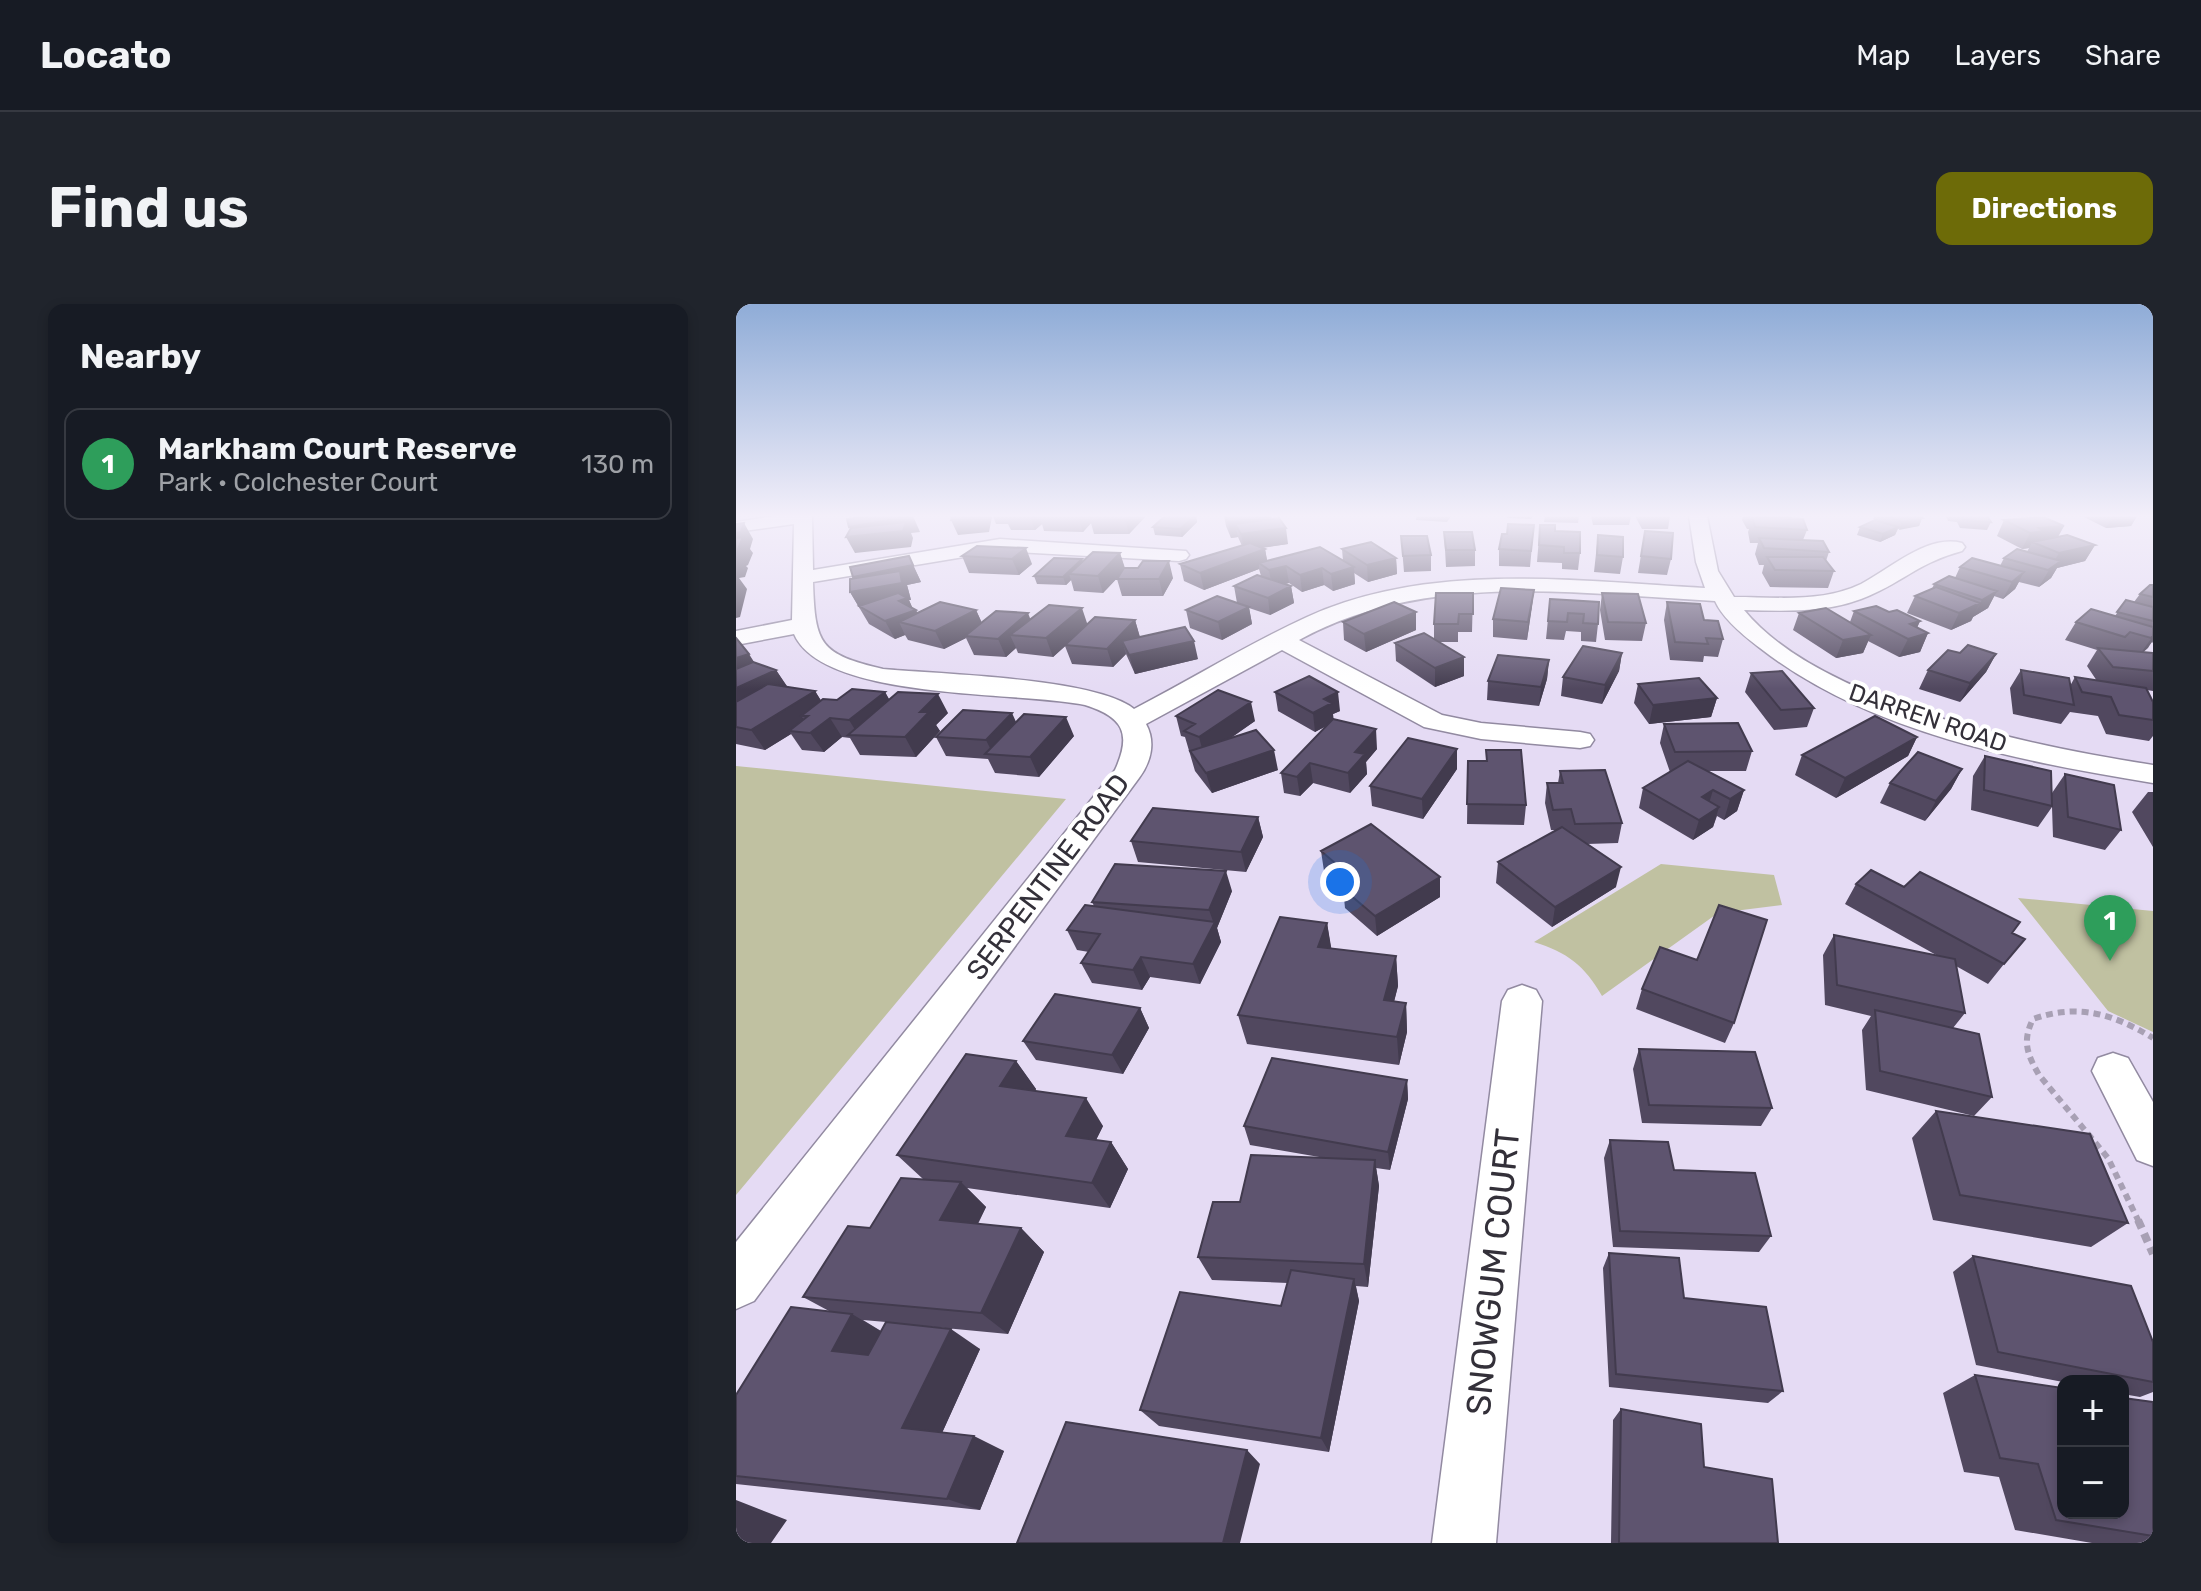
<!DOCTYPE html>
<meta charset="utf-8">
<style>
body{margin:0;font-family:Rubik,sans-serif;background:#20242c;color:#f1f3f6}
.controls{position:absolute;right:24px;bottom:24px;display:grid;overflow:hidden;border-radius:16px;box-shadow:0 4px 12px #0003}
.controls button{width:72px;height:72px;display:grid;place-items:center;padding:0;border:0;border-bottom:2px solid #363941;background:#171b24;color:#f1f3f6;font:40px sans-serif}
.you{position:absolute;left:604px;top:578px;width:28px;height:28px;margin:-20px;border:6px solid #fff;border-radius:50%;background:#1a73e8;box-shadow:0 0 0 12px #1a73e833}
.badge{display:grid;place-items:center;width:52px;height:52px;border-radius:50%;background:#6d6b08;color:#fff;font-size:26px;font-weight:700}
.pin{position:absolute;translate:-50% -66px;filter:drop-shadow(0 2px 4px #0008)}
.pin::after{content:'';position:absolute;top:42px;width:28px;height:24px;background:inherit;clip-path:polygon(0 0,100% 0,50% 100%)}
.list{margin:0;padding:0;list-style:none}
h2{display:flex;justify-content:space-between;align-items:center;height:104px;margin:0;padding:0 32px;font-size:34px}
h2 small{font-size:26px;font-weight:400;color:#9ea1a6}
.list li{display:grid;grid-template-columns:52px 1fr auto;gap:24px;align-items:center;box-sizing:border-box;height:112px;margin:0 16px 16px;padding:0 16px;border:2px solid #363941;border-radius:16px}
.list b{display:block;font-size:30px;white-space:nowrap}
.list p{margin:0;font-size:26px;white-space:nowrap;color:#9ea1a6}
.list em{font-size:26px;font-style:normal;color:#9ea1a6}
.map{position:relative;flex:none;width:1417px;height:1239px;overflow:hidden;border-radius:16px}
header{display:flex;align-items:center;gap:48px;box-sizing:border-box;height:112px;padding:0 40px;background:#171b24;border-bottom:2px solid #363941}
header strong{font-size:38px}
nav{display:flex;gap:44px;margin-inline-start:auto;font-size:28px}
.intro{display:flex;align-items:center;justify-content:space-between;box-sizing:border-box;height:192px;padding:0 48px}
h1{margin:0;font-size:56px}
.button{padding:20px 36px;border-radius:16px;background:#6d6b08;color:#fff;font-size:28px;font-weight:700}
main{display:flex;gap:48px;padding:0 48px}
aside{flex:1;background:#171b24;border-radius:16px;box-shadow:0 4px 12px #0003}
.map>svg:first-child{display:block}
.green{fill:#c0c1a1}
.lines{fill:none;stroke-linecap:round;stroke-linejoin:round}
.street-casing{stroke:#928aa1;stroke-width:3}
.path-far1{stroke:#a8a0b4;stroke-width:6;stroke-dasharray:7 5;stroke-linecap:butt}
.path{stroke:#a8a0b4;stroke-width:8;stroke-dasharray:9 6;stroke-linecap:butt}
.street{fill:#fff;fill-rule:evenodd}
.wall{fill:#51485f;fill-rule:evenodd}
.shaded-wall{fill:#423b4e}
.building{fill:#5e546f;stroke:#423b4e;stroke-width:2}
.labels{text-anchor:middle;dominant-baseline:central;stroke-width:8;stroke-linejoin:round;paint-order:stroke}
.far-street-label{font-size:24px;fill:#333039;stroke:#fff}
.street-label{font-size:28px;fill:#333039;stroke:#fff}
.near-street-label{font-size:34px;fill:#333039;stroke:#fff}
</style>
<header>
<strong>Locato</strong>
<nav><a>Map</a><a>Layers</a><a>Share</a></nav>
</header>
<div class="intro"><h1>Find us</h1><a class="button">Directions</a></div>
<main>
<aside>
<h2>Nearby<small></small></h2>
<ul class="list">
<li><span class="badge" style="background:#2e9e5b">1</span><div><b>Markham Court Reserve</b><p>Park · Colchester Court</p></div><em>130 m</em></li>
</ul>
</aside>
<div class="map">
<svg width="1417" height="1239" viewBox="0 0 1417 1239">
<rect width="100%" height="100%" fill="#e5dbf4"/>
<path class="green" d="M0,462L330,495L0,891Z
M925,560L1038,571L1046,601L982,609L866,692C849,662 831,648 798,638Z
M1282,594L1417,607V728L1372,707Z"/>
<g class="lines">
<defs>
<path id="street" d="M39,212H76L77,266L264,235L450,247L453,251L450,255L443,257L264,247L77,278C79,341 84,350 147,365C202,370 360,374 398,405C456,375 512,340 571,313C694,257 838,277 969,284L960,258L953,212H971L982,267L998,293C1040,293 1086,299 1125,280C1154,265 1191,230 1226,239L1229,243L1226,247C1183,258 1163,281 1125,295C1088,309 1047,307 1008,306C1085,400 1301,443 1417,461V479C1284,457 1133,429 1024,344C1008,332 987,315 979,297C840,290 691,266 563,336L706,411L745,419L844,428L854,430L858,436L854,442L844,444L745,435L688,423L546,346L410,420C420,438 415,458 403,474L18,997L0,1005V938L379,466C396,429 387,413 349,401C282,387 87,397 58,330L0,341V327L56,316L58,220L0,228V218Z
M786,681L800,686L806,697L760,1239H696L766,697L772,686Z
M1377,749L1392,754L1417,798V862L1401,856L1356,767L1362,754Z"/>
</defs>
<use href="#street" class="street-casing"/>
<path class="path-far1" d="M1403,918L1372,854L1303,771C1291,750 1286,737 1297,715C1343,699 1377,710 1417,734"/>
<path class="path" d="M1402,916L1417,950"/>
<use href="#street" class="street"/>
</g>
<path class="wall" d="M257,212H410L393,230H358L355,219L347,228L308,227L306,220L299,226H275L272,220H260Z
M429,212H460L461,218L446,233L419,231L417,223Z
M488,212H533L552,240L526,244L529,245L531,257H607L606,245L660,254L661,270L632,278L618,269L619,280L597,287L588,281L566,288L553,279L549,280L555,282L558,299L534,311L513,304L516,320L486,336L454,324L450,306L501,299L498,282L525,272L523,265L468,286L448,277L444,260L506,242L502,233L495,234L490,222Z
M680,212H715L711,218L680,216Z
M772,212H797L795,215L771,214Z
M809,212H843L842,219L808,218Z
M855,212H895L893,221H857Z
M899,212H934L932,225H906Z
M1007,212H1054L1071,226L1067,236L1093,248L1090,257L1098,267L1092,284L1034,283L1026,269L1028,261H1023L1019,250L1022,239H1014L1012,228L1013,225H1011L1006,216Z
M1139,212H1181L1186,214L1183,222L1162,225L1159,231L1144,238L1121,231L1124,223L1144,218L1137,215Z
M1210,212H1251L1255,218L1251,226L1224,224L1221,218L1212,217Z
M1346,212H1401L1395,222L1370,224Z
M1268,216L1328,222L1322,233L1359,241L1349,257L1321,264L1315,274L1303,283L1283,278L1279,285L1267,295L1258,292L1252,304L1237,313L1235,317L1215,326L1171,309L1179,292L1196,285L1198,280L1219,274L1224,263L1264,262L1268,254L1291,248L1293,244L1286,245L1261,232Z
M798,221L794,263L763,262V245L771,230Z
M804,221L819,227L844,249L842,266L826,265V259L801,258Z
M909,227L935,255L931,271L902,269Z
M708,228L739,246V262L710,263Z
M862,231L887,253L884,270L858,268Z
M665,232L695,251V267L668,268Z
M241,242L296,260L283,271L233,269L226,252Z
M384,249L389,264L437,274L427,292H386L381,275L382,273L367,289L338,287L335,276L330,281L301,280L298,272L346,255L347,258Z
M173,252L185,278L171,281L175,296H173L176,304L182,309L240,306L246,319L294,315L352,320L399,316L404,333L462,355L399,370L390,350L377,363L336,360L329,342L317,353L282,349L280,344L270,353L238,351L230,334L208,345L172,336L169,331L159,335L133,320L114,288L118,275Z
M1417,281V339L1416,338L1407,348L1417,349V387L1411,386L1417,398V432L1413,437L1370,430L1362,412L1334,408L1325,420L1277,410L1274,384L1285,366L1334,382L1339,373L1361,377L1351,362L1361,346L1329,336L1340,318L1379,312L1390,296L1398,298L1404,290Z
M798,286L791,336L757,333V315Z
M737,289L736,328H722V338H703L728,372L699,383L660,357L659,339L698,335V320Z
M866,289L910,319L906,337L869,336L864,306Z
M814,295L863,298L862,320L860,338L845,337V328L830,327L828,336L810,335Z
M931,298L968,316L987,335L982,353L968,352L967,358L934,356L928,316Z
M1118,307L1153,308L1184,317L1181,324L1192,329L1184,348L1163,353L1132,337L1127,349L1100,354L1057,326L1063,309L1114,318Z
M680,308V326L630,348L608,336L607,318Z
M0,334L18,359L40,366L51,383L79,387L85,397L101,396L149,388L153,396L212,409L200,421L204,427L180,453L124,451L114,434L106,433L88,448L66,446L55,430L29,446L0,440Z
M886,349L883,367L866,400L825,392L827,373Z
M1224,349L1260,350L1250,368L1224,398L1183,385L1192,366Z
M813,356L811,375L803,402L751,396L752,377Z
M1015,369L1078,404L1071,423L1038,426L1009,388Z
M902,380L981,394L975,413L913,420L898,399Z
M539,388L604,407L597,410V415L641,445L630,458L631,470L614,489L577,479L564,492L548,489L545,469L590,422L579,428L542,407Z
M440,412L519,417L495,434L542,466L476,489L459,467L449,433L445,432Z
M280,418L338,432L303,473L259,469L252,455L210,452L200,433Z
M928,420L1016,447L1010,467H972L1008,486L1001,507L988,516L981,512L977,523L957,536L903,504L907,484L934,468L924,439Z
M1181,433L1172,452L1100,494L1059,471L1066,451Z
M750,446L790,501L788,521L731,520L732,457H750Z
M1249,452L1316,489L1329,470L1385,526L1369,546L1317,533L1316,503L1302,523L1235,506L1237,472Z
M721,465L687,515L636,502L634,482Z
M1226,465L1215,485L1189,517L1144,499L1154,479Z
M824,467L886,519L882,539L851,540L880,583L816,623L760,579L762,558L821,526H815L809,499L811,479H822Z
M1412,488H1417V543L1396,508Z
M522,513L527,533L510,568L402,558L395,537Z
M585,547L704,573V593L641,632L609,604L607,584L588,567Z
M1120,580L1168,583L1276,629L1272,655L1252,680L1220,662L1229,709L1217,724L1256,793L1238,812L1130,786L1126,726L1135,712L1089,701L1087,651L1098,631L1202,652L1109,600Z
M496,587L481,624L485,638L464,680L414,673L406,686L356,679L345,659L353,648L341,646L331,626L358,602L356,598Z
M591,619L595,645L660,652L662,682L658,697L670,699L671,728L663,761L511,740L502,711Z
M906,685L998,719L989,739L900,705Z
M404,704L413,724L387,770L300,756L287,737Z
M903,745L1036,804L1025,822L906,819L897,765Z
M280,757L300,785L299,787L367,822L360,836L375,838L392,865L374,904L231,884L250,903L242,920L285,924L308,948L272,1030L188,1022L244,1045L206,1129L268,1147L244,1206L0,1180V1091L93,1007L67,993L134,924L187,875L161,851ZM127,1016L150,1018L145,1027Z
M671,776L672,795L654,866L640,864L643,882L632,983L620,982L623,997L593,1148L423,1122L404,1106L545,1002L552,979L476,976L462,953L504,898L589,854L514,841L508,822Z
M1200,807L1392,919L1355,943L1197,916L1176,834Z
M874,836L938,866L1035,932L1023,948L877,943L868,854Z
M873,949L948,994L1047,1087L1032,1099L873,1083L867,964Z
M1237,952L1417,1038V1088L1404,1093L1387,1090V1077H1327V1078L1240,1061L1217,968Z
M1239,1071L1417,1098V1239H1356L1279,1226L1263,1173L1228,1168L1207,1089Z
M885,1105L968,1163L1042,1239H875L877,1116Z"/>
<path class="shaded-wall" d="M177,212L184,228L175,229L177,234L175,243L119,249L110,233L118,232L113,223Z
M247,212L256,213L253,228L222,231L215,216Z
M294,212H303L306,220L299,226Z
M342,212H360L353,214L355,219L347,228Z
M392,212H410L393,230L389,215Z
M458,212H460L461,218L446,233L444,225Z
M1377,212H1401L1395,222L1370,224Z
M534,213L536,226L550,224L552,240L508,246L505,230L499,220L502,233L495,234L492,218Z
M1186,214L1183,222L1163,226L1166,218Z
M8,219L17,235L14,245L17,249L12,261L10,262L12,264L9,273L3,274L11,285L4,313L0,314V229Z
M1328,222L1319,237L1296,238L1293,244L1286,245L1294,229L1303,224Z
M1162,223L1159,231L1144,238L1147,230Z
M1359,241L1349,257L1321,264L1315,274L1303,283L1323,249Z
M290,244L296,260L283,271L276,255Z
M529,245L532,261L523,259V265L468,286L464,269Z
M384,249L389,266L367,289L362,272Z
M660,254L661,270L632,278L631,261Z
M346,255L348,263L333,270L335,276L330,281L327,273Z
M433,257L437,274L427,292L423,275Z
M177,261L185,278L171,281L175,296H173L178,307L180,306L189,323L163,318L169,331L159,335L149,317L123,302L124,305L114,288L124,286L117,273Z
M550,262L553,279L536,283L533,266Z
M618,263L619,280L597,287L595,270Z
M586,264L588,281L566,288L564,271Z
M1288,268L1279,285L1267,295L1276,278Z
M555,282L558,299L534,311L532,294Z
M798,286L796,303L791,336L792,318Z
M1261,287L1252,304L1237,313L1246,296Z
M1244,299L1235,317L1215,326L1223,309Z
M513,303L516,320L486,336L482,318Z
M346,304L352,322L317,353L310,334Z
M240,306L248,324L229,332L230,334L208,345L199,327Z
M680,308V326L630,348L628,330Z
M292,309L299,327L274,331L280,344L270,353L262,335Z
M399,316L404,334L386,337L390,350L377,363L371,345Z
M1184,317L1176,334L1192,329L1184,348L1163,353L1172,335L1174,320Z
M1135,331L1127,349L1100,354L1107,336Z
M1417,332V336L1412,344L1402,353Z
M458,337L462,355L399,370L393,351Z
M886,349L883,367L866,400L869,381Z
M13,350L25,369L0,377V354Z
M1260,350L1250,368L1224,398L1234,379Z
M728,353V372L699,383V364Z
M813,356L811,375L803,402L805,383Z
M40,366L53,385L0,409V384Z
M79,387L91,406L72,412H65L71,419L53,427L55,430L29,446L15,426Z
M149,388L160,407L123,432L113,416Z
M602,388L604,407L597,410L598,418L579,428L577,409L588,395Z
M202,390L212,409L200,421L204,427L180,453L169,433L184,408Z
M981,394L975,413L913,420L917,401Z
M515,398L519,417L468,452L463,433Z
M276,409L285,429L257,450L250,436Z
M330,413L338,432L303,473L294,453Z
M94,414L106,433L88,448L74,429Z
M640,425L641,445L630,458L631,470L614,489L612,469L619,448Z
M1181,433L1172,452L1100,494L1109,474Z
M721,445V465L687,515L686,495Z
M538,446L542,466L476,489L470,469Z
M574,459L577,479L564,492L561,473Z
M1226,465L1215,485L1189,517L1200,497Z
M977,486L971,506L966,493Z
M1008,486L1001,507L988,516L994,495Z
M983,503L977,523L957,536L963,516Z
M522,513L527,533L510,568L505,548Z
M885,563L880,583L816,623L819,603Z
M490,567L496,587L481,624L485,638L464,680L457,660L478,620L473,606Z
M704,573V593L641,632L639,612Z
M591,619L596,648L582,643Z
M660,652L662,682L651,726L648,696Z
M405,653L414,673L406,686L397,666Z
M670,699L671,728L663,761L661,733Z
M404,704L413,724L387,770L376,751Z
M280,757L300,785L285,810L264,782Z
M671,776L672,795L654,866L652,848Z
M350,794L367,822L349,858L330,832Z
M375,838L392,865L374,904L356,879Z
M639,856L643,882L632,983L628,960Z
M225,878L250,903L231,940L204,916Z
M285,924L308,948L272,1030L245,1009Z
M618,975L623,997L593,1148L585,1134Z
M116,1010L151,1031L132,1066L96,1047Z
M215,1025L244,1045L201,1140L166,1124Z
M238,1132L268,1147L244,1206L211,1195Z
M511,1146L524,1160L504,1239H487Z
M0,1196L51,1216L35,1239H0Z"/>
<path class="building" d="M133,212H176L113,223L111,215Z
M216,212H247L215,216Z
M356,212H392L389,215L353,214Z
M429,212H458L444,225L417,223Z
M489,212H533L534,213L492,218Z
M1010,212H1054L1055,215L1016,212L1015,217H1013Z
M1016,212L1067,215L1071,226L1019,223Z
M1151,212H1181L1186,214L1166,218Z
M1225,212H1251L1255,218L1228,216Z
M1307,213L1328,222L1303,224L1308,227L1294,229L1268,216Z
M543,214L550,224L505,230L499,220Z
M1139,216L1162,223L1147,230L1124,223Z
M170,218L167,227L110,233L115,224Z
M8,219L5,228L0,229V220Z
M772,220L798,221L795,247L763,245L766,230H771Z
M804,221H819V227L844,228V249H828V243L803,241Z
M909,227L937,229L935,255L905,252Z
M708,228H736L739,246H710Z
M862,231L887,233V253L861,251Z
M1331,231L1359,241L1323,249L1296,238Z
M665,232H691L695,251L667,252Z
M7,233L2,245H0V234Z
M1023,234L1087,237L1093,248L1028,244Z
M635,238L660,254L631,261L606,245Z
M514,239L529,245L464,269L444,260Z
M241,242L290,244L276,255L226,252Z
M584,243L618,263L595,270L586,264L564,271L550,262L533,266L523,259Z
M1281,245L1325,257L1312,266L1268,254Z
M357,248L384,249L362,272L333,270Z
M173,252L177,261L117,273L114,263Z
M1031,253H1087L1098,267L1039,266Z
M318,254L346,255L327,273L298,272Z
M1236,254L1288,268L1276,278L1224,263Z
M407,257H433L423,275H381L388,264H402Z
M164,267L166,279L114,288V275Z
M521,271L555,282L532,294L498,282Z
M1213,272L1261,287L1246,296L1198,280Z
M1414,281H1417V293L1404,290Z
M1200,283L1244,299L1223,309L1179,292Z
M765,284L798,286L792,318L757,315Z
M162,289L171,294L163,297L180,306L149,317L123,302Z
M700,289H737V310H723L722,320H698Z
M866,289L902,290L910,319L872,318Z
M481,292L513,303L482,318L450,306Z
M814,295L863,298L862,320L847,319L848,310L832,309L831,318L812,317Z
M1390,296L1417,303V317L1381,308Z
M204,298L240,306L199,327L163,318Z
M658,298L680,308L628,330L607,318Z
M931,298L964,300L968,316L982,317L987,335L970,334L972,340L939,338Z
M313,301L346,304L310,334L274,331Z
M1140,302L1153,308L1161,306L1184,317L1174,320L1192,329L1172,335L1118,307Z
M1090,304L1135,331L1107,336L1063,309Z
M1355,305L1417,323V332L1415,334L1394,328L1389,333L1340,318Z
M260,307L292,309L262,335L229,332Z
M359,313L399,316L371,345L329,341Z
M449,323L458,337L393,351L386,337Z
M688,329L728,353L699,364L659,339Z
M0,334L13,350L0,354Z
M1232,341L1260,350L1234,379L1192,366L1212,346L1224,349Z
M847,342L886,349L869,381L827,373Z
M1362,344L1417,349V367L1377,363Z
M762,351L813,356L805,383L752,377Z
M17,358L40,366L0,384V365Z
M1285,366L1333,374L1338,401L1288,391Z
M1046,367L1078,404L1045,406L1015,369Z
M573,372L602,388L588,395L596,399L577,409L539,388Z
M1339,373L1410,384L1417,398V416L1383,411L1375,393L1346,388Z
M963,374L981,394L917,401L902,380Z
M32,380L79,387L15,426L0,423V398Z
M116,385L149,388L113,416L94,414L74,429L53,427L72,412H65L87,395L101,396Z
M482,386L515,398L463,433L448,427L459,420L440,412Z
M162,388L202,390L184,408H193L169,433L112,431Z
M227,406L276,409L250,436L200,433Z
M288,410L330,413L294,453L249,450Z
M1139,412L1181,433L1109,474L1066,451Z
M597,415L640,425L619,448L629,450L612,469L574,459L561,473L545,469Z
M1002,419L1016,447L939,448L928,420Z
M520,426L538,446L470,469L454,447Z
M672,434L721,445L686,495L634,482Z
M750,446H785L790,501L731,500L732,457H751Z
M1182,448L1226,465L1200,497L1154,479Z
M1249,452L1315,467L1316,502L1248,486Z
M952,457L1008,486L994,495L977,486L966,493L983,503L963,516L907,484Z
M869,466L886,519L839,520L835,505L817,506L811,479H827L824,467Z
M1329,470L1378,481L1385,526L1332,513Z
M417,504L522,513L505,548L395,537Z
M635,520L704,573L639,612L606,584L620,577L585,547Z
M826,523L885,563L819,603L762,558Z
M379,560L490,567L473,606L356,598Z
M1135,566L1168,583L1184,568L1284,618L1276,629L1289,635L1268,660L1120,580Z
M349,601L479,618L457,660L405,653L397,666L345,659L364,630L331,626Z
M983,601L1031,616L998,719L906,685L924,643L961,656Z
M544,613L591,619L582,643L660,652L648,696L670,699L661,733L502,711Z
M1098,631L1219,655L1229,709L1101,681Z
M319,690L404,704L376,751L287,737Z
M1139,706L1243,730L1256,793L1144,767Z
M903,745L1019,748L1036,804L913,801Z
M230,750L280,757L264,782L350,794L330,832L375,838L356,879L161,851Z
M536,754L671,776L652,848L508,822Z
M1200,807L1354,830L1392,919L1224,891Z
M874,836L932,838L938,866L1019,869L1035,932L884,927Z
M515,851L639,856L628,960L462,953L477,898H504Z
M165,874L225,878L204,916L285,924L245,1009L67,993L112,922L134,924Z
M873,949L943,954L948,994L1030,1003L1047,1087L880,1070Z
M1237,952L1395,982L1417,1038V1078L1262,1048Z
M555,966L618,975L585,1134L404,1106L444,988L545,1002Z
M55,1003L116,1010L96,1047L132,1051L150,1018L215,1025L166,1124L238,1132L211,1195L0,1172V1091Z
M1239,1071L1327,1084V1209H1387V1094L1417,1098V1232L1320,1216L1302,1160L1264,1154Z
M885,1105L965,1120L968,1163L1036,1175L1042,1239H883Z
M330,1118L511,1146L487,1239H281Z"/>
<linearGradient id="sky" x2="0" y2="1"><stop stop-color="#8facd7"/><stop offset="0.55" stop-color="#f3effa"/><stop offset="1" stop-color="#f3effa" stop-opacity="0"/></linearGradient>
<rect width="1417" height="385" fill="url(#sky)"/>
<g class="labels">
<g class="far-street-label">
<text transform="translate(1192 414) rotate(19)">DARREN ROAD</text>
</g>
<g class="street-label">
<text transform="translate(312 573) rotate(-53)">SERPENTINE ROAD</text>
</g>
<g class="near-street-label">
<text transform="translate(757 968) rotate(-84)">SNOWGUM COURT</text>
</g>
</g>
</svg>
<div class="controls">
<button>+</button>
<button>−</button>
</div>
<div class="you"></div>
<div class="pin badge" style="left:1374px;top:657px;background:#2e9e5b">1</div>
</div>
</main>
